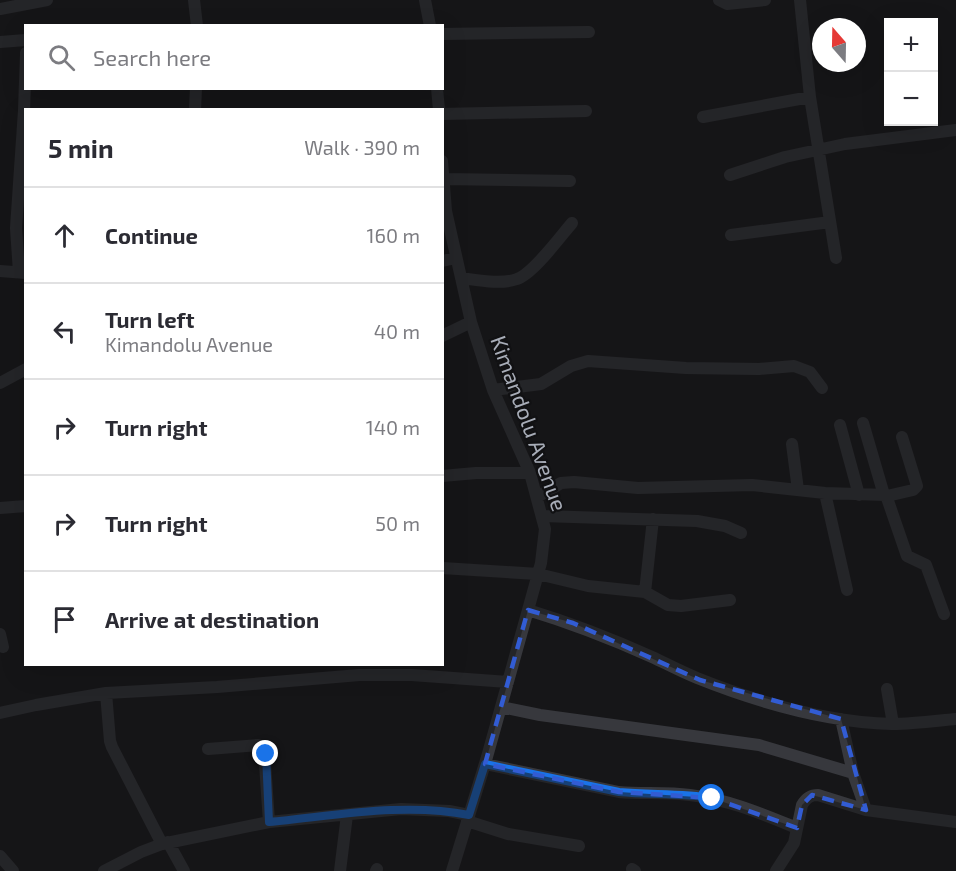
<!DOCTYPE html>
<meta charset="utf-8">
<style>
body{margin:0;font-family:"Exo 2",sans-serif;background:#f7f7f7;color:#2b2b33}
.controls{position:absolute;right:18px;top:18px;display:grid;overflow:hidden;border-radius:0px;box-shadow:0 6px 24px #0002}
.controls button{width:54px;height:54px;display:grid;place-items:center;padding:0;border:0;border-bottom:2px solid #e1e1e2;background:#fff;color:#2b2b33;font:30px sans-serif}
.compass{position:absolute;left:812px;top:18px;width:54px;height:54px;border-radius:50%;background:#fff;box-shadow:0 6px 24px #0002;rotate:340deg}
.stop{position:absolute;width:18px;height:18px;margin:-14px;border:4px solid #1a73e8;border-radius:50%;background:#fff}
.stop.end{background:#1a73e8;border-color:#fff;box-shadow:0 2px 6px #0008}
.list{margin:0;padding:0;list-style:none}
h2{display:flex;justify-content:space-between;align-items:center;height:78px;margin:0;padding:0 24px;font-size:26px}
h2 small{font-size:20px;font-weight:400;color:#7c7c81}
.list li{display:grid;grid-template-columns:39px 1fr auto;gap:18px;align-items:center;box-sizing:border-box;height:96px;padding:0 24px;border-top:2px solid #e1e1e2}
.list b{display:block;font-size:22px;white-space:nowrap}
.list p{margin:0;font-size:20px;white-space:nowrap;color:#7c7c81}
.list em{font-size:20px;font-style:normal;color:#7c7c81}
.icon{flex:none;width:33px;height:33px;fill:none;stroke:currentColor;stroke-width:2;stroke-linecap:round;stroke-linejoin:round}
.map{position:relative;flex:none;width:956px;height:871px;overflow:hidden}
.search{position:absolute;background:#fff;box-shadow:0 6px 24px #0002;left:24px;top:24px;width:420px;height:66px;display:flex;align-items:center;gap:15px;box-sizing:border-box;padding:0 21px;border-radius:0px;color:#7c7c81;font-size:22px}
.panel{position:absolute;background:#fff;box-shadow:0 6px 24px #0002;left:24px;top:108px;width:420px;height:558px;border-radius:0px}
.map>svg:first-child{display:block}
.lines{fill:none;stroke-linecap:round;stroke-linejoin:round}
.minor{stroke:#37383d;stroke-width:12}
.route{stroke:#1a73e8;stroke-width:8}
.marked{fill:none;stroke:#325cd3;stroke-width:4.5;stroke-dasharray:12 8;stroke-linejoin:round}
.labels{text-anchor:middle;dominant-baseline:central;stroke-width:4.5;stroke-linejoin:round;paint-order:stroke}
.street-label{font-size:22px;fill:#a8adb8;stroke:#111113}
</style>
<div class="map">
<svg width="956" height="871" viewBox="0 0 956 871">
<rect width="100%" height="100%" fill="#161618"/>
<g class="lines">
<path class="minor" d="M194,0L197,26
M425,0L430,26
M719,0L727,4L765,0
M800,0L810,97L836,258
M0,9L47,0
M442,34L589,32
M0,42L26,40
M437,88L439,110
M195,110L196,88
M442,114L586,111
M703,117L810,97
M442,161L446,211L471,322L493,390L530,473L545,529L541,563L528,610L487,757L452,871
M730,175L785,157L845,144L956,130
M444,179L570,181
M731,235L830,222
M442,261L456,258
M0,271L26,273
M19,272L16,228L24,111L26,53
M461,278C477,280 501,285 517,279C533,274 560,237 572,223
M442,336L471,322
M0,383L26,369
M493,390L541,384L571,366L588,361L686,368L759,369L794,366L810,372L822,388
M863,423L884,495
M840,425L859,495
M792,444L798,490
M442,476L476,473H530
M825,493L847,590
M887,496L913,490L917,486L902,437
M537,497L561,483L574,482L638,488L752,485L825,493L886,495L907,556L926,565L944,614
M0,508L26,506
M543,516L697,521L725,526L741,533
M442,568L538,574L588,586L645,592L668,605L681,606L730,600
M645,592L653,519
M528,610C571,623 612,639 652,657C667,664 682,672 697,678C757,702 828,722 892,724C914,724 935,721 956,719
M0,634L3,647
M887,689L893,724
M106,693L110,741L112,747L162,844
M501,707L540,715L759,745L853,773
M0,713L36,705L106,693L217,687L359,675H412L508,682
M841,719L853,773L866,810
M208,749L258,745L264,749L269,822
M485,764L619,792C642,794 666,792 690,795C730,800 760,813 797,828
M467,821L508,834L579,846
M168,842L184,871
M0,856L13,871
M632,869L635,871
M104,871L141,852L162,844L269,822L401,809L449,811L469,815
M340,871L347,815
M376,871L377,869
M776,871L794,843L802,805C806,798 810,795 818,795L866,810L956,822"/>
</g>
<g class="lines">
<path class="route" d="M266,754L269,822C334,816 404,802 469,815L485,764L619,792C650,795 681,793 712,798"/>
</g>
<path d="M0 0H956V871H0ZM528,610L573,623L700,680L841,719L866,810L812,795L802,805L797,828L712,798L619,792L485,764Z" fill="#161618" fill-opacity=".55" fill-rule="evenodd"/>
<path class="marked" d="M528,610L573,623L700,680L841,719L866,810L812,795L802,805L797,828L712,798L619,792L485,764Z"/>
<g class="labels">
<g class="street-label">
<text transform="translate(530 423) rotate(70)">Kimandolu Avenue</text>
</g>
</g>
</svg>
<div class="controls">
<button>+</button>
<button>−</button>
</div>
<svg class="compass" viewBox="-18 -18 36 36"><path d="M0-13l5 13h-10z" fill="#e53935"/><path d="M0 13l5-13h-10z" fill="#7c7c81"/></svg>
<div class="stop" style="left:712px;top:798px"></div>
<div class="stop end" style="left:266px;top:754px"></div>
<div class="search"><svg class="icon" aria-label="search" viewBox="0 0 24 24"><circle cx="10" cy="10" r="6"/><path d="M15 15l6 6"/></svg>Search here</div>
<section class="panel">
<h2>5 min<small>Walk · 390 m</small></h2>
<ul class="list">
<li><svg class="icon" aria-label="ahead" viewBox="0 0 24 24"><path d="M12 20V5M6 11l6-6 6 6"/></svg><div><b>Continue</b></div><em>160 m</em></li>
<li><svg class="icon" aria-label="left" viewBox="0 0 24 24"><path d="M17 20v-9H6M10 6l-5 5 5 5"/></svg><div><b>Turn left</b><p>Kimandolu Avenue</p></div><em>40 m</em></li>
<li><svg class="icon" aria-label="right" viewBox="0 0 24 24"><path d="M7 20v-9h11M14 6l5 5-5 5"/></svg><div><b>Turn right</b></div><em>140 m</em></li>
<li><svg class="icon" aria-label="right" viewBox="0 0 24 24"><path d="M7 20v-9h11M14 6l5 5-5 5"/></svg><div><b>Turn right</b></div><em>50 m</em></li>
<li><svg class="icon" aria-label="arrive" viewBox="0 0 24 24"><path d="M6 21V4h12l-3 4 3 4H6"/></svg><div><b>Arrive at destination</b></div></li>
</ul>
</section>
</div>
